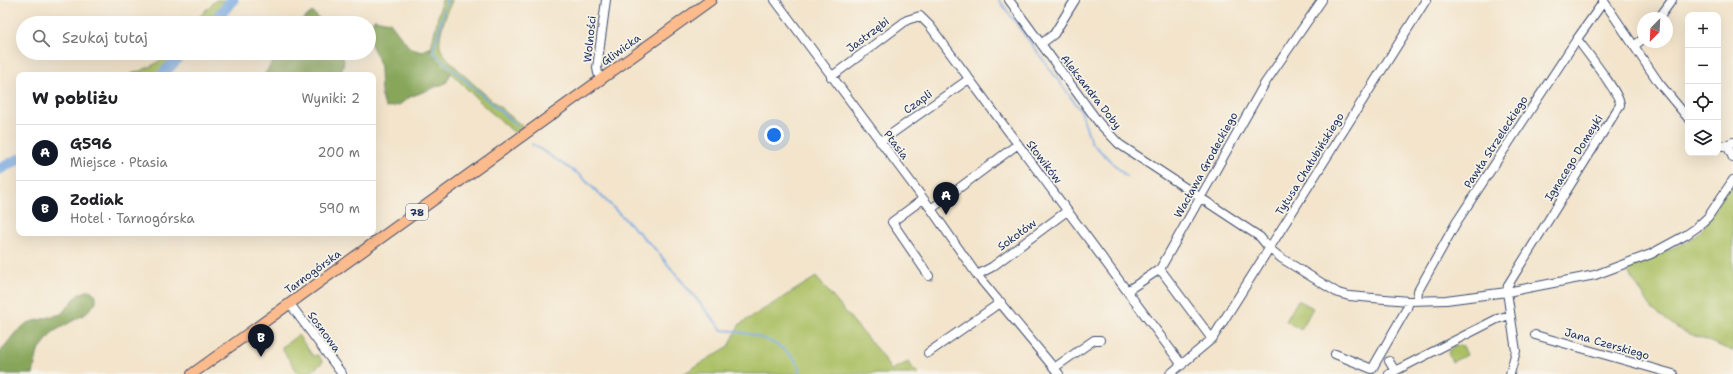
<!DOCTYPE html>
<html lang="pl">
<meta charset="utf-8">
<style>
body{margin:0;font-family:"Shantell Sans",sans-serif;background:#f6f6f6;color:#202124}
.controls{position:absolute;right:12px;top:12px;display:grid;overflow:hidden;border-radius:8px;box-shadow:0 4px 16px #0002}
.controls button{width:36px;height:36px;display:grid;place-items:center;padding:0;border:0;border-bottom:1px solid #e0e0e0;background:#fff;color:#202124;font:20px sans-serif}
.compass{position:absolute;left:1637px;top:12px;width:36px;height:36px;border-radius:50%;background:#fff;box-shadow:0 4px 16px #0002;rotate:204deg}
.you{position:absolute;left:774px;top:135px;width:14px;height:14px;margin:-10px;border:3px solid #fff;border-radius:50%;background:#1a73e8;box-shadow:0 0 0 6px #1a73e833}
.badge{display:grid;place-items:center;width:26px;height:26px;border-radius:50%;background:#111827;color:#fff;font-size:13px;font-weight:700}
.pin{position:absolute;translate:-50% -33px;filter:drop-shadow(0 1px 2px #0008)}
.pin::after{content:'';position:absolute;top:21px;width:14px;height:12px;background:inherit;clip-path:polygon(0 0,100% 0,50% 100%)}
.list{margin:0;padding:0;list-style:none}
h2{display:flex;justify-content:space-between;align-items:center;height:52px;margin:0;padding:0 16px;font-size:17px}
h2 small{font-size:13px;font-weight:400;color:#757577}
.list li{display:grid;grid-template-columns:26px 1fr auto;gap:12px;align-items:center;box-sizing:border-box;height:56px;padding:0 16px;border-top:1px solid #e0e0e0}
.list b{display:block;font-size:15px;white-space:nowrap}
.list p{margin:0;font-size:13px;white-space:nowrap;color:#757577}
.list em{font-size:13px;font-style:normal;color:#757577}
.icon{flex:none;width:22px;height:22px;fill:none;stroke:currentColor;stroke-width:2;stroke-linecap:round;stroke-linejoin:round}
.map{position:relative;flex:none;width:1733px;height:374px;overflow:hidden}
.search{position:absolute;background:#fff;box-shadow:0 4px 16px #0002;left:16px;top:16px;width:360px;height:44px;display:flex;align-items:center;gap:10px;box-sizing:border-box;padding:0 14px;border-radius:22px;color:#757577;font-size:15px}
.panel{position:absolute;background:#fff;box-shadow:0 4px 16px #0002;left:16px;top:72px;width:360px;height:164px;border-radius:8px}
.map>svg:first-child{display:block}
.green{fill:#aac064;stroke:#627861}
.forest{fill:#87a65a;stroke:#516a5c}
.lines{fill:none;stroke-linecap:round;stroke-linejoin:round}
.stream{stroke:#79aae4;stroke-width:2}
.river{stroke:#79aae4;stroke-width:11}
.minor-casing{stroke:#3b4a6e;stroke-width:10}
.major-casing{stroke:#3b4a6e;stroke-width:12}
.minor{stroke:#fff;stroke-width:8}
.major{stroke:#fbbb8d;stroke-width:10}
.labels{text-anchor:middle;dominant-baseline:central;stroke-width:3.5;stroke-linejoin:round;paint-order:stroke}
.shield{fill:#f7f3e8;stroke:#5d6a87;stroke-width:1}
.shield-label{font-size:10px;font-weight:bold;fill:#1b2f5e}
.street-label{font-size:11px;fill:#1b2f5e;stroke:#f7f3e8}
</style>
<div class="map">
<svg width="1733" height="374" viewBox="0 0 1733 374">
<rect width="100%" height="100%" fill="#f7f3e8"/>
<filter id="ink" filterUnits="userSpaceOnUse"><feTurbulence type="fractalNoise" baseFrequency=".025" numOctaves="2"/><feDisplacementMap in="SourceGraphic" scale="8" xChannelSelector="R" yChannelSelector="G"/><feConvolveMatrix kernelMatrix="1 2 1 2 8 2 1 2 1" color-interpolation-filters="sRGB"/></filter>
<filter id="wash" filterUnits="userSpaceOnUse"><feTurbulence type="fractalNoise" baseFrequency=".012" numOctaves="4" result="noise"/><feDisplacementMap in="SourceGraphic" scale="16" xChannelSelector="R" yChannelSelector="G"/><feGaussianBlur stdDeviation="0.9" result="paint"/><feColorMatrix in="noise" values="0 0 0 0 0 0 0 0 0 0 0 0 0 0 0 0 0 1.4 0 .05"/><feComposite in="paint" operator="in"/></filter>
<g filter="url(#wash)">
<rect width="100%" height="100%" fill="#f3e4cb"/>
<path class="green" d="M216,0H237L219,23H193Z
M442,0H452C447,14 438,32 440,47C442,60 510,115 523,127L515,133L486,108L430,52Z
M168,53H188L168,75H131V74C146,69 157,65 168,53Z
M19,154V163L5,170L0,175V164Z
M1733,177V351L1680,330L1653,310L1624,266L1688,242L1702,230Z
M816,277L880,353L891,370L908,362L918,374H683L729,346L740,324Z
M1298,300L1313,308L1301,330L1286,321Z
M298,335L313,356L318,355L323,362L308,374H299L281,348Z
M1458,345L1463,346L1467,355L1452,362L1448,353L1450,349Z"/>
<path class="forest" d="M312,12L325,23H298H299Z
M374,19L390,22L409,47L421,52L431,47L430,52L451,73L446,83L410,97L399,105L386,108C378,94 382,78 379,63C378,54 370,47 369,37C368,30 371,25 374,19Z
M279,53H342L344,62L340,75H264Z
M90,290L96,295V303L85,314L53,332L38,351L33,374H0V352L15,333L27,323L61,314L79,294Z"/>
<g class="lines">
<path class="stream" d="M447,0L433,52L517,126
M999,0L1081,111L1091,142L1126,176
M532,144L580,175L642,236L655,249L722,330C746,331 779,340 795,360C798,363 799,370 800,374"/>
<path class="river" d="M212,23L233,0
M162,75L183,53
M0,169L19,159"/>
</g>
</g>
<g filter="url(#ink)">
<g class="lines">
<defs>
<path id="minor" d="M775,0L931,209L977,275L1059,374
M1009,0L1099,123L1119,144L1260,237L1270,249L1281,258L1338,293L1349,296L1409,301L1446,300L1507,292L1508,285L1620,105C1621,95 1585,50 1577,39
M1603,0L1659,83L1688,118
M1659,18L1672,0
M1041,44L1054,34L1075,0
M1634,46L1643,39
M831,77L907,20L920,16L930,26L1182,365
M601,80L598,73L597,68L606,0
M880,142L969,79
M1718,145L1724,146L1733,142
M1727,145L1733,158
M923,199L892,222L929,276
M931,209L1018,144
M1160,269L1265,83L1322,0
M1160,269L1212,339
M977,275L992,267L1067,211
M1127,291L1160,269
M1417,301L1418,291L1456,223L1577,39L1604,1
M290,304L342,374
M1535,335L1673,374
M928,353L1001,302
M1335,354L1372,369L1407,308L1409,301
M1389,361L1395,371
M1054,368L1094,340H1100
M1170,374L1212,339L1426,0
M1389,374L1497,319L1510,315
M1510,374L1516,351L1507,292L1595,275L1651,254L1686,235L1696,228L1708,217L1733,180"/>
<path id="major" d="M192,374L711,0"/>
</defs>
<use href="#minor" class="minor-casing"/>
<use href="#major" class="major-casing"/>
<use href="#minor" class="minor"/>
<use href="#major" class="major"/>
</g>
</g>
<g class="labels">
<rect class="shield" x="406" y="204" width="22" height="16" rx="3"/>
<g class="shield-label">
<text x="417" y="212">78</text>
</g>
<g class="street-label">
<text transform="translate(868 35) rotate(-37)">Jastrzębi</text>
<text transform="translate(590 39) rotate(-84)">Wolności</text>
<text transform="translate(621 50) rotate(-36)">Gliwicka</text>
<text transform="translate(1091 92) rotate(52)">Aleksandra Doby</text>
<text transform="translate(918 102) rotate(-36)">Czapli</text>
<text transform="translate(1496 142) rotate(-57)">Pawła Strzeleckiego</text>
<text transform="translate(896 145) rotate(53)">Ptasia</text>
<text transform="translate(1574 158) rotate(-58)">Ignacego Domeyki</text>
<text transform="translate(1044 162) rotate(53)">Słowików</text>
<text transform="translate(1310 164) rotate(-58)">Tytusa Chałubińskiego</text>
<text transform="translate(1206 165) rotate(-61)">Wacława Grodeckiego</text>
<text transform="translate(1017 235) rotate(-36)">Sokołów</text>
<text transform="translate(313 272) rotate(-36)">Tarnogórska</text>
<text transform="translate(324 332) rotate(54)">Sosnowa</text>
<text transform="translate(1607 344) rotate(16)">Jana Czerskiego</text>
</g>
</g>
</svg>
<div class="controls">
<button>+</button>
<button>−</button>
<button><svg class="icon" aria-label="locate" viewBox="0 0 24 24"><circle cx="12" cy="12" r="6"/><path d="M12 2v4M12 18v4M2 12h4M18 12h4"/></svg></button>
<button><svg class="icon" aria-label="layers" viewBox="0 0 24 24"><path d="M12 4l9 5-9 5-9-5zM3 14l9 5 9-5"/></svg></button>
</div>
<svg class="compass" viewBox="-18 -18 36 36"><path d="M0-13l5 13h-10z" fill="#e53935"/><path d="M0 13l5-13h-10z" fill="#757577"/></svg>
<div class="you"></div>
<div class="pin badge" style="left:946px;top:215px">A</div>
<div class="pin badge" style="left:261px;top:357px">B</div>
<div class="search"><svg class="icon" aria-label="search" viewBox="0 0 24 24"><circle cx="10" cy="10" r="6"/><path d="M15 15l6 6"/></svg>Szukaj tutaj</div>
<section class="panel">
<h2>W pobliżu<small>Wyniki: 2</small></h2>
<ul class="list">
<li><span class="badge">A</span><div><b>G596</b><p>Miejsce · Ptasia</p></div><em>200 m</em></li>
<li><span class="badge">B</span><div><b>Zodiak</b><p>Hotel · Tarnogórska</p></div><em>590 m</em></li>
</ul>
</section>
</div>
